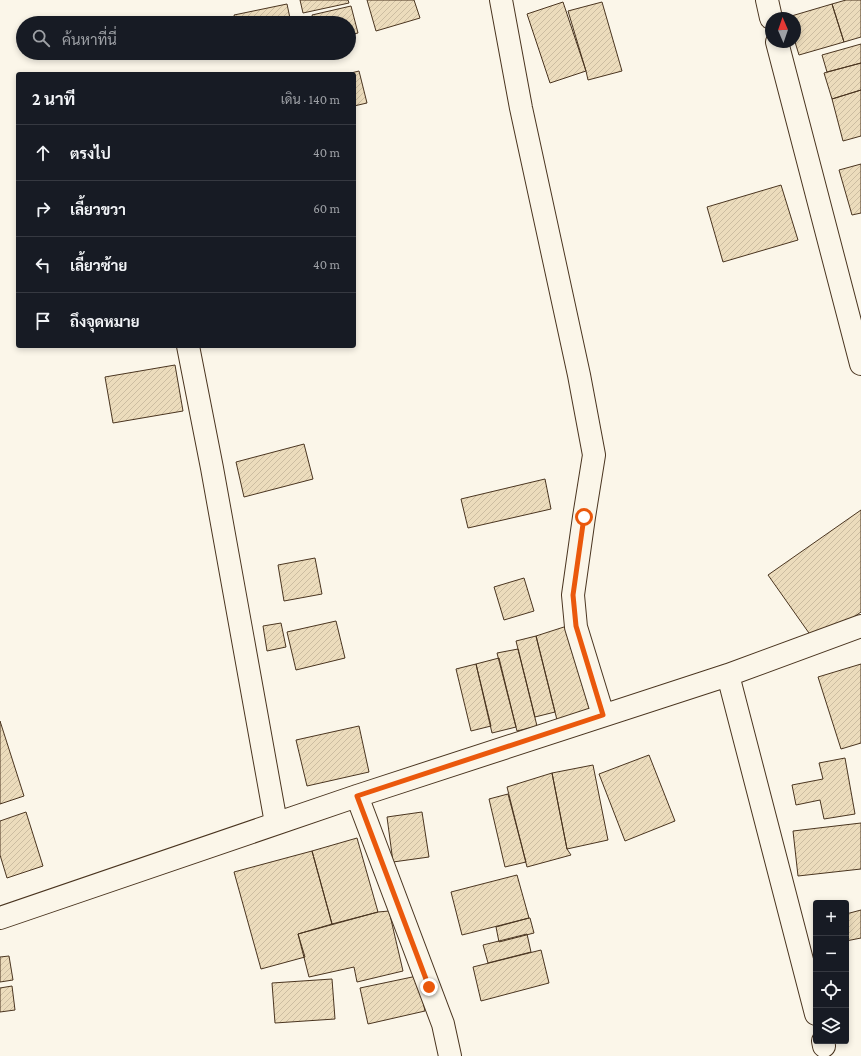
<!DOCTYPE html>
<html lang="th">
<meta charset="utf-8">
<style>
body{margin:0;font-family:"Crimson Pro",Sarabun,serif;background:#242831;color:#f1f3f6}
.controls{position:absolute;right:12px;bottom:12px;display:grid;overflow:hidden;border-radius:4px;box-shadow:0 2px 6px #0003}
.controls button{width:36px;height:36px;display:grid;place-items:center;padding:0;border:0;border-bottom:1px solid #363941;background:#171b24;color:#f1f3f6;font:20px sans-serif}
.compass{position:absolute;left:765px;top:12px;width:36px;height:36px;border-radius:50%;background:#171b24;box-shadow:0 2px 6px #0003;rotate:358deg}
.stop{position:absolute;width:12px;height:12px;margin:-9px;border:3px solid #ea580c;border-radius:50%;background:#fff}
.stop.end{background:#ea580c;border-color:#fff;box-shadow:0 1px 4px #0008}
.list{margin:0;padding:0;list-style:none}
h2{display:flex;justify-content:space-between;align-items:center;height:52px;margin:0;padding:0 16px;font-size:17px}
h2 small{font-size:13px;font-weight:400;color:#9ea1a6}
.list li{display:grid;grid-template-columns:26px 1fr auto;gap:12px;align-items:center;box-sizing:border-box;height:56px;padding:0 16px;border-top:1px solid #363941}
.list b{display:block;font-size:15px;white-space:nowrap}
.list em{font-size:13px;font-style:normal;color:#9ea1a6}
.icon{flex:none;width:22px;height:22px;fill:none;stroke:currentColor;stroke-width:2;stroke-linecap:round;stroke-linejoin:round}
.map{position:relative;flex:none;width:861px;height:1056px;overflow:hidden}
.search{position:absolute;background:#171b24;box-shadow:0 2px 6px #0003;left:16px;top:16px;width:340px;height:44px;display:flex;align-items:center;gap:10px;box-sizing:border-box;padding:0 14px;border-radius:22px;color:#9ea1a6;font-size:15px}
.panel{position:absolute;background:#171b24;box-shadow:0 2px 6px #0003;left:16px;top:72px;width:340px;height:276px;border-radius:4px}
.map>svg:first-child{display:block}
.building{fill:url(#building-hatch);stroke:#4a3520}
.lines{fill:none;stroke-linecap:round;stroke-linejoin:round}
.minor-casing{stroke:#4a3520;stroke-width:24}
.minor{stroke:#fbf6e9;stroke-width:22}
.route{stroke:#ea580c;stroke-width:5}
</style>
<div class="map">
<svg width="861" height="1056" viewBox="0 0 861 1056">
<defs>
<pattern id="building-hatch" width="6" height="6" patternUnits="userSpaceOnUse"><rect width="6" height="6" fill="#ecdcbc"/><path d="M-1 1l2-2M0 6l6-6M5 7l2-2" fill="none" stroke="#ccbda1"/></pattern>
</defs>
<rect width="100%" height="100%" fill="#fbf6e9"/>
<path class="building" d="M300,0H348L349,3L303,13Z
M367,0H414L420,18L376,31Z
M846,0H861V37L844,42L832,4Z
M563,2L586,71L550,83L527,14Z
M602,2L622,71L588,80L586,71L568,11Z
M287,4L291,23H236L234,15Z
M832,4L844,42L799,55L795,42V18H788V17Z
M351,6L358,33L349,35V23H314L312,15Z
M861,44V63L827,72L822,55Z
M861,63V90L832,99L824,73Z
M359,71L367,103L354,106V74H347Z
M861,90V136L843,141L832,99Z
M861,164V213L852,215L839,170Z
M781,185L798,240L723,262L707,207Z
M175,365L183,411L113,423L105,377Z
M304,444L313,479L244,497L236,462Z
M545,479L551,509L468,528L461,499Z
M861,510V612L816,643L768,575Z
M315,558L322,594L284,601L278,565Z
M524,578L534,611L504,620L494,587Z
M336,621L345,658L296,670L287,632Z
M281,623L286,647L267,651L263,626Z
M567,626L590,710L557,720L536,636Z
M536,636L555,712L535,717L516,641Z
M518,649L537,726L517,731L497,653Z
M499,658L516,727L492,733L476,664Z
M476,664L491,726L471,731L456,669Z
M861,664V743L841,749L818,677Z
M0,721L24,796L0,804Z
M359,726L369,772L307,786L296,740Z
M649,755L675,821L625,841L599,774Z
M845,758L855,814L824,819L820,800L796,805L792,785L823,779L819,763Z
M593,765L608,840L567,849L552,773Z
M552,773L567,849L571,855L527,867L507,787Z
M508,794L526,862L505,867L489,799Z
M26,812L43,866L7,878L0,855V821Z
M422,812L429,857L393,862L387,817Z
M861,823V869L798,876L793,831Z
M357,838L378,912L332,924L312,851Z
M312,851L332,924L298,934L305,957L261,969L234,872Z
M517,875L529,918L462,935L451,892Z
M861,910V938L846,941V914Z
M389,911L403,971L357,982L354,967L309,977L298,934L378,912Z
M529,918H530L534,933L499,942L496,927Z
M527,934L531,952L488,963L483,945Z
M541,950L549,983L481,1001L473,967Z
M9,956L13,980L0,982V957Z
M417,976L425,1011L368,1024L360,988Z
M332,979L335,1019L275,1023L272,983Z
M12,986L15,1010L0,1012V988Z"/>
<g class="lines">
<defs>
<path id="minor" d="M501,0L521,108L579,375L594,455L584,517L573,595L576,627L603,715
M767,0L771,18
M777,42L861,364
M188,346L212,468L276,823
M728,675L816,1014
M357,796L443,1024L450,1056
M0,918L357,796L728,675L861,626
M823,1041L824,1046"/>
</defs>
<use href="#minor" class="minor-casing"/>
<use href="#minor" class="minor"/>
</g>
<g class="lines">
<path class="route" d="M429,987L357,796L603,715L576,626L573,595L584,517"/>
</g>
</svg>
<div class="controls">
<button>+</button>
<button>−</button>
<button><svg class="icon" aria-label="locate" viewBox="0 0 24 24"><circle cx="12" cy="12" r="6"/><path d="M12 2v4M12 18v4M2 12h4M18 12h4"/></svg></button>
<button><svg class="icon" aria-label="layers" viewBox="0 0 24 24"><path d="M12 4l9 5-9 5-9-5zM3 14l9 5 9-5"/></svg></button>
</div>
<svg class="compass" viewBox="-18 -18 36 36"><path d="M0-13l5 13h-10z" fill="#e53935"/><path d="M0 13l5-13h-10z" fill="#9ea1a6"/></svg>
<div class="stop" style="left:584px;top:517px"></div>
<div class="stop end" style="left:429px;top:987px"></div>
<div class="search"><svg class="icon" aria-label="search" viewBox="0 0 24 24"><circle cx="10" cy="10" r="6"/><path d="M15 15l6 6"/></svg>ค้นหาที่นี่</div>
<section class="panel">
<h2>2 นาที<small>เดิน · 140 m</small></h2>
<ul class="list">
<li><svg class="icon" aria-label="ahead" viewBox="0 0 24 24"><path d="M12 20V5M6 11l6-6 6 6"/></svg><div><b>ตรงไป</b></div><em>40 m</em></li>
<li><svg class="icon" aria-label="right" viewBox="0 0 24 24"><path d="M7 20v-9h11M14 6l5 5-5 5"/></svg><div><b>เลี้ยวขวา</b></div><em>60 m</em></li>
<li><svg class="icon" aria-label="left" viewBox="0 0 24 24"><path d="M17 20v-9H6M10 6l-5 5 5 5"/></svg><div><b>เลี้ยวซ้าย</b></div><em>40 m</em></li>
<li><svg class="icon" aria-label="arrive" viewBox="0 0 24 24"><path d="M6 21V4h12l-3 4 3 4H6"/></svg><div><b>ถึงจุดหมาย</b></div></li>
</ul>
</section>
</div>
